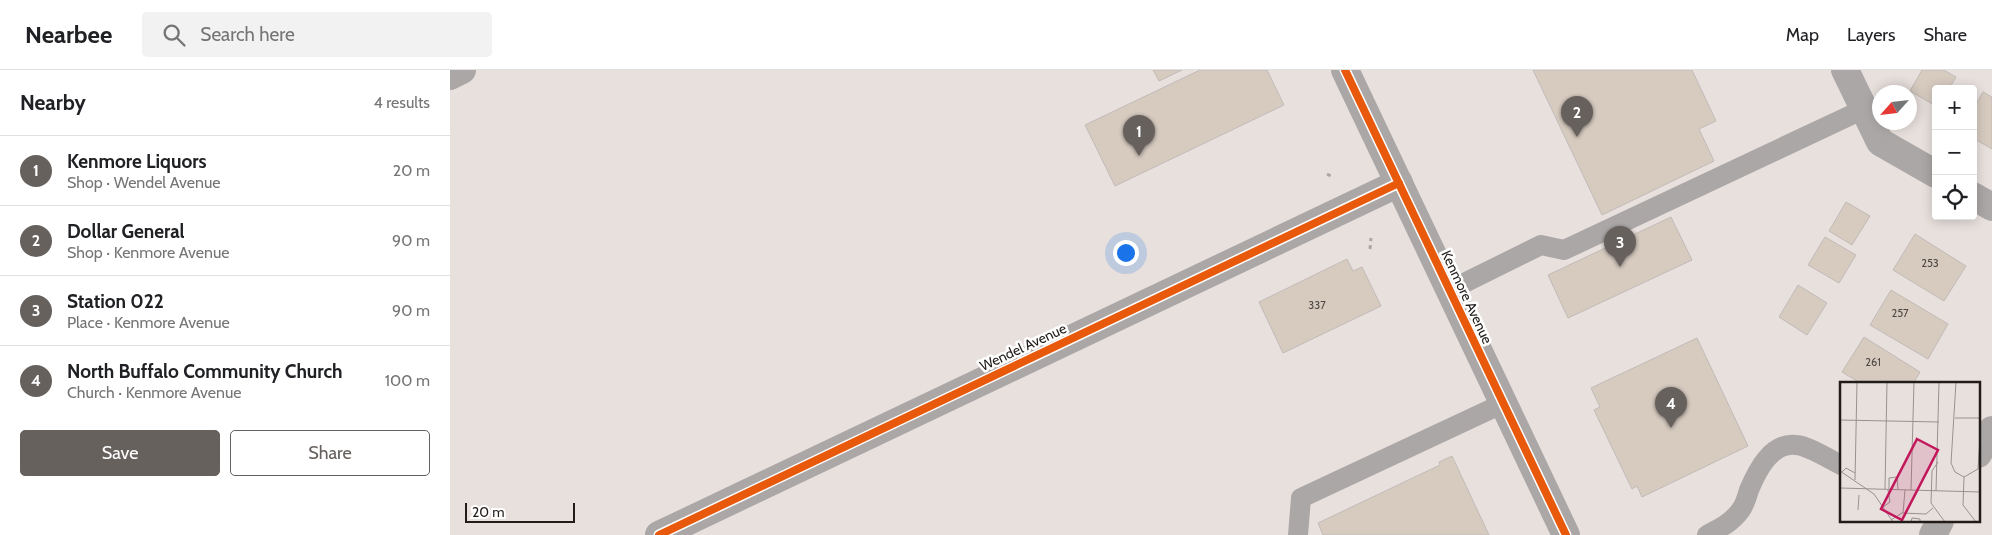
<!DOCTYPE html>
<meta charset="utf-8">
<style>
body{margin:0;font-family:Cabin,sans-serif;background:#f2f2f2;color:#202124}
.controls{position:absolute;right:15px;top:15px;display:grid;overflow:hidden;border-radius:5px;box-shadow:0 2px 12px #0003}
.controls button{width:45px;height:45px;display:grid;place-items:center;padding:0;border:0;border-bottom:1px solid #e0e0e0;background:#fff;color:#202124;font:25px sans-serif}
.compass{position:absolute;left:1422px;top:15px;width:45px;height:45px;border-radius:50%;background:#fff;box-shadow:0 2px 12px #0003;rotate:243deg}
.scale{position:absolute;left:15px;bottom:12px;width:110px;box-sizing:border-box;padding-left:5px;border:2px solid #211c1a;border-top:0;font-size:14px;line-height:18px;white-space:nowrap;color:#211c1a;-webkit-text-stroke:4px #fff;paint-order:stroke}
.you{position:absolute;left:675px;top:182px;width:18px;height:18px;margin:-12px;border:4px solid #fff;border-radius:50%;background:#1a73e8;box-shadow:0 0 0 8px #1a73e833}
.badge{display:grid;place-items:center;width:32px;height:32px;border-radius:50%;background:#67615e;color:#fff;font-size:16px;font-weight:700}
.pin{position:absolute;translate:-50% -41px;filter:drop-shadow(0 1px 2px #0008)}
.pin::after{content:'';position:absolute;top:26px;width:18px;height:15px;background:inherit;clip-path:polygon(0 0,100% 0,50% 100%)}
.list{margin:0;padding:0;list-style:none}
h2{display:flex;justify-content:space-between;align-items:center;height:65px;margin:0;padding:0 20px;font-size:21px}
h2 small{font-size:16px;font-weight:400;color:#757577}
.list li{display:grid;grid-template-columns:32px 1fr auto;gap:15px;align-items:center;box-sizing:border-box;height:70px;padding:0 20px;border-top:1px solid #e0e0e0}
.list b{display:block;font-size:19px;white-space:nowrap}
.list p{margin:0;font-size:16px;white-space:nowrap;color:#757577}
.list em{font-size:16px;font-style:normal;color:#757577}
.actions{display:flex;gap:10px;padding:15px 20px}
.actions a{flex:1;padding:11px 0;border:1px solid #67615e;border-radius:5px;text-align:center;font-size:18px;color:#67615e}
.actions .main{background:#67615e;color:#fff}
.icon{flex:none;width:28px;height:28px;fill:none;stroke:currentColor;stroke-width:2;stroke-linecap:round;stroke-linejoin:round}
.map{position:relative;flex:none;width:1542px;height:465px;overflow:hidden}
header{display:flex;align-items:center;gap:30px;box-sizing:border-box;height:70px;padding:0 25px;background:#fff;border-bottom:1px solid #e0e0e0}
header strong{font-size:24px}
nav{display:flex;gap:28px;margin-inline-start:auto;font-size:18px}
.search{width:350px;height:45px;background:#f2f2f2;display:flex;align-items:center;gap:12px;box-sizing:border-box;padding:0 18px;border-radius:5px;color:#757577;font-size:19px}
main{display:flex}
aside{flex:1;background:#fff}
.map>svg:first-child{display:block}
.building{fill:#d7cbc0;stroke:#c0bbb8}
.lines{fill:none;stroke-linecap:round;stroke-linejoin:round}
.path{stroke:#aba6a6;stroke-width:3;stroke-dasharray:4 4;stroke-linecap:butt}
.lane{stroke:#aba7a7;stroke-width:20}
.street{stroke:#aba7a7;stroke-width:28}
.secondary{stroke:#aba7a6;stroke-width:28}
.cycleway-casing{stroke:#fff;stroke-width:11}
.cycleway{stroke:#e8590c;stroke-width:8}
.labels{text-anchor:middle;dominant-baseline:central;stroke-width:5;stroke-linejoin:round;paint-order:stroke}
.number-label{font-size:11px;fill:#4e4844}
.street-label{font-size:14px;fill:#211c1a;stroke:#fff}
.inset-road{fill:none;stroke:#98928f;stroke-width:1}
.view{fill:#c2185b;fill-opacity:0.15;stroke:#c2185b;stroke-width:2.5}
.inset-edge{fill:none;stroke:#211c1a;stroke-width:2.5}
</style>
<header>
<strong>Nearbee</strong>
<div class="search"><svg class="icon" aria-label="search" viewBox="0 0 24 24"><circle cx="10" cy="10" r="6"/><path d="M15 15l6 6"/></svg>Search here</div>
<nav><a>Map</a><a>Layers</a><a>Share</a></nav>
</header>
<main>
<aside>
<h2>Nearby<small>4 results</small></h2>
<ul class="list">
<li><span class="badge">1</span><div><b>Kenmore Liquors</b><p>Shop · Wendel Avenue</p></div><em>20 m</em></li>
<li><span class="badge">2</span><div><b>Dollar General</b><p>Shop · Kenmore Avenue</p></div><em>90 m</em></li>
<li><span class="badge">3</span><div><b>Station 022</b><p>Place · Kenmore Avenue</p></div><em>90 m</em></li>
<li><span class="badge">4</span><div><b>North Buffalo Community Church</b><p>Church · Kenmore Avenue</p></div><em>100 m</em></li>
</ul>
<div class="actions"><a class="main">Save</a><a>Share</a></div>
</aside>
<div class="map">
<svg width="1542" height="465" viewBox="0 0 1542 465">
<rect width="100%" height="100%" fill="#e8e0dd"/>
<path class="building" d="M703,0H732L709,11Z
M750,0H817L834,35L665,116L635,55Z
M1083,0H1242L1266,51L1249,59L1264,91L1152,145Z
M1472,0H1494L1506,7L1499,19H1486V36L1460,21Z
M1533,22L1542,27V79L1523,68V39Z
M1396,132L1420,146L1402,175L1379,161Z
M1221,147L1242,190L1118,248L1098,205Z
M1465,164L1516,196L1494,231L1443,200Z
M1375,167L1406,185L1389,213L1358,195Z
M897,189L903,201L912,197L931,236L833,283L809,232Z
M1348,215L1377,233L1357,265L1329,247Z
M1441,220L1498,254L1478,289L1420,255Z
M1414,267L1470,302L1463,314H1412L1392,302Z
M1247,268L1298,376L1192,427L1187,416L1182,419L1144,340L1150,337L1141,318Z
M1002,386L1039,465H873L868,453L990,395L989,392Z"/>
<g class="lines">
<path class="path" d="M877,104L883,107
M920,179L921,168"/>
<path class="lane" d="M1000,220L1091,175L1114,180L1414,39
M848,465L851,428L1054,333
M1257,465C1270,458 1281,453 1290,441C1295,435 1297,427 1299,420C1307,401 1321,372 1346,375C1359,376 1379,389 1391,395"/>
<path class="street" d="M1395,0L1430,72L1486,104
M0,6L12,0
M1523,126L1542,137
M1528,384L1542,360
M209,465L949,113
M1483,465L1490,451"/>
<path class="secondary" d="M895,0L1116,465"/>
<defs>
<path id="cycleway" d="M895,0L1116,465
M209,465L949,113"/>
</defs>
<use href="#cycleway" class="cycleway-casing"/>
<use href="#cycleway" class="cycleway"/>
</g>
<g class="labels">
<g class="number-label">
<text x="1480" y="193">253</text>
<text x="867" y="235">337</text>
<text x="1450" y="243">257</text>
<text x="1423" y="292">261</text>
</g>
<g class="street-label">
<text transform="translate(1017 227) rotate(65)">Kenmore Avenue</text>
<text transform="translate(573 277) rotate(-25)">Wendel Avenue</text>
</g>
</g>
<g transform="translate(1390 312)">
<rect width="140" height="140" fill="#e8e0dd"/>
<path class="inset-road" d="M116,0L111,81L115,90L124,95M115,36H140M0,38L99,40M98,80L92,89L91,121L105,140M0,89L34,112L53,140M2,90L6,86L15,91M124,95L123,123L136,140M124,95L138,87L140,55M15,98L17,0M0,106L140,110M45,107L47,0M49,108V96L57,95L58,107M71,108L74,0M96,109L99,0M43,125L50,120L48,108M18,128L19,113M63,131L65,108M51,138L62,131L86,132L93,126M71,140L72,136L80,137V140"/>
<path class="view" d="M77,57L98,68L62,138L41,127Z"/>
<rect width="140" height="140" class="inset-edge"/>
</g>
</svg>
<div class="controls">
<button>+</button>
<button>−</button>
<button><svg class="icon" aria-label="locate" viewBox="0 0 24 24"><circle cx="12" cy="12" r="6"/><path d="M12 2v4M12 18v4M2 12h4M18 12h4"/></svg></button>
</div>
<svg class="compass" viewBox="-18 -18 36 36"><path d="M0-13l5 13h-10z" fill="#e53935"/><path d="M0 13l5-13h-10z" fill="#757577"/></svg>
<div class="scale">20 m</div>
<div class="you"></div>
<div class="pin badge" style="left:689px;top:86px">1</div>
<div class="pin badge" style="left:1127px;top:67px">2</div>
<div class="pin badge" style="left:1170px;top:197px">3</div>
<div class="pin badge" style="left:1221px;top:358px">4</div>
</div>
</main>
